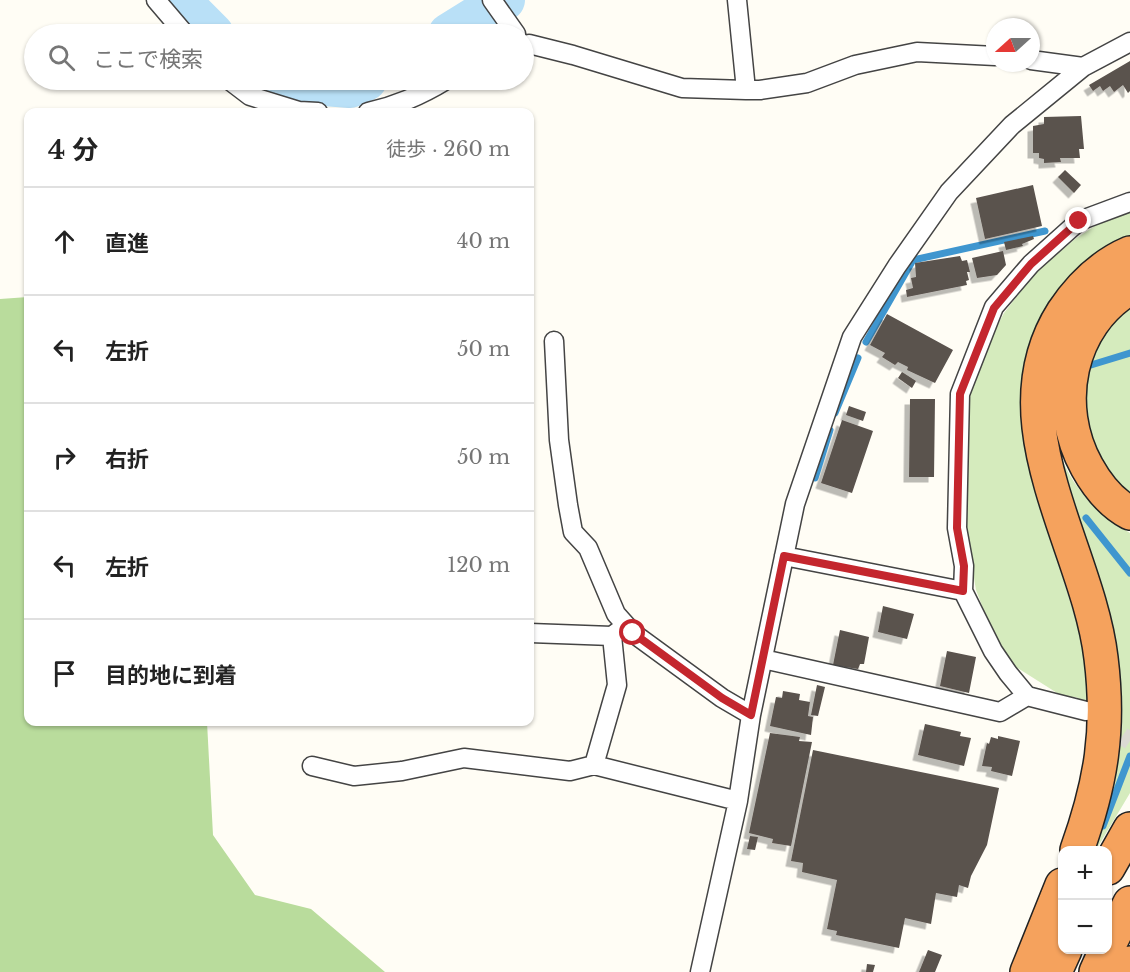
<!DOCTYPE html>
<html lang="ja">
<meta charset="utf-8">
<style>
body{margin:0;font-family:"Libre Baskerville","Noto Sans JP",serif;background:#f6f6f6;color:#222}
.controls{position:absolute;right:18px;bottom:18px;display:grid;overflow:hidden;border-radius:12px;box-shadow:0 2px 4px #0004}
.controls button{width:54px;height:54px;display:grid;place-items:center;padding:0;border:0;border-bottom:2px solid #e0e0e0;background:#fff;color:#222;font:30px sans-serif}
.compass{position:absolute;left:986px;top:18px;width:54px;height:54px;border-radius:50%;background:#fff;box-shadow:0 2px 4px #0004;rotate:249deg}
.stop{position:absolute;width:18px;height:18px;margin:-14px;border:4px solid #c4262e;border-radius:50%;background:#fff}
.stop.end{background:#c4262e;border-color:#fff;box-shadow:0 2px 6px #0008}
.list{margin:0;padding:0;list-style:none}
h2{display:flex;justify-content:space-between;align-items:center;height:78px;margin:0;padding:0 24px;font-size:26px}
h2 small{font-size:20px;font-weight:400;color:#767676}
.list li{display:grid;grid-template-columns:39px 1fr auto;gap:18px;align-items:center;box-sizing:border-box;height:108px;padding:0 24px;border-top:2px solid #e0e0e0}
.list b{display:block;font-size:22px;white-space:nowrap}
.list em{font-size:20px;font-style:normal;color:#767676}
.icon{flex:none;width:33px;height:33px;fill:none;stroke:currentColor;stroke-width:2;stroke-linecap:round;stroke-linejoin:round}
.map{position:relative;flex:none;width:1130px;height:972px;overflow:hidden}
.search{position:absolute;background:#fff;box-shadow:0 2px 4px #0004;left:24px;top:24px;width:510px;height:66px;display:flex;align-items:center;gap:15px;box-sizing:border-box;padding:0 21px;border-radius:33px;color:#767676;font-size:22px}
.panel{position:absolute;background:#fff;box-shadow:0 2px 4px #0004;left:24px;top:108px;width:510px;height:618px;border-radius:12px}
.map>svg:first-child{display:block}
.green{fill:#d5ebbd}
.forest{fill:#b9dc9c}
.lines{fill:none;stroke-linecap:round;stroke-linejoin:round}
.stream{stroke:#3f96cf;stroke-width:7}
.river{stroke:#b9e0f7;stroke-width:42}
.building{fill:#5a524d;filter:url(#shadow)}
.street-tunnel{stroke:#dbdad3;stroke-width:18;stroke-dasharray:18 9;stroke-linecap:butt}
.street-casing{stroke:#444;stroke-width:21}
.highway-casing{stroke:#222;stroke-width:36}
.street{stroke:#fff;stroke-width:18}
.highway{stroke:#f5a25d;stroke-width:33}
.route{stroke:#c4262e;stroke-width:8}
</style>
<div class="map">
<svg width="1130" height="972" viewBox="0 0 1130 972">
<defs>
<filter id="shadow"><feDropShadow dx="-5.5" dy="5.5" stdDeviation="0" flood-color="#0004"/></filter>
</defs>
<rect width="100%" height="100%" fill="#fffdf5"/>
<path class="green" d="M1130,211V235L1095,254L1063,286L1038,326L1024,370L1021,411L1027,449L1035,488L1082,640L1087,682L1088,705L1076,697L1065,698L1005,660L989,624L976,590L965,525V446L969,394L984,351L1004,313L1034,274L1075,239L1104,220Z
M1130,305V498C1120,486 1101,469 1094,455C1074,413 1079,365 1106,327C1113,319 1122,312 1130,305Z
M1055,429C1058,439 1060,450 1063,461C1074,490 1103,518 1130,533V793L1096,850H1087L1105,796L1071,512Z"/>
<path class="forest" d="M28,297V722H207L213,835L255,895L311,909L385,972H0V299Z"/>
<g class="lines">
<path class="stream" d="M866,342L913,260L1045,231
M1091,365L1130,353
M835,413L858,358
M815,478L830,430
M1086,518L1130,573
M1103,826L1130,756"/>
<path class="river" d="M179,0L213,34
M449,34L504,0
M280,80L285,82L350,87L366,80"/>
</g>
<path class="building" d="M1130,61V91L1128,93L1123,85L1114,92L1110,86L1103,91L1100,86L1093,91L1089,85Z
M1081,116L1084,149H1079L1080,158H1060L1061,162L1044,163V159L1039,158V153H1033V126L1044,124V117Z
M1065,170L1081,185L1074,193L1058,177Z
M1033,185L1042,226L985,239L976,198Z
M1033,236L1034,239L1022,244L1023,246L1006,250L1004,242Z
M1003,251L1006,265L997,275L977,278L972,258Z
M960,256L962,261L967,260L970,272H967L969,280L966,281L967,285L907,297L906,290L913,288L911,278L916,277L915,263Z
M887,314L953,350L935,383L907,370L908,367L898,362L895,365L882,357L885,353L870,345Z
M902,372L916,381L912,388L898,378Z
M910,399H935L934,477H909Z
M849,406L866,412L863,421L846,415Z
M842,420L873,431L852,493L821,483Z
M883,606L914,614L907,639L878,632Z
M840,630L869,637L864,664H860L858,669L833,665Z
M947,651L976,657L969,693L940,686Z
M817,685L825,687L818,716L811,715Z
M783,691L800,694L799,700L810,702L808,716L813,717L811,735L770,726L776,697L782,698Z
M925,724L961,732L960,736L971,738L964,766L918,755Z
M770,733L800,737L799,741L812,742L791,846L772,843L773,839L749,833Z
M998,736L1020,741L1012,776L991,771L992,767L982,766L987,743L989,744L991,737L998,739Z
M813,750L999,788L987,845L971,876L968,888L959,885L957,897L936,893L931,924L905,918L899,948L836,935L837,931L827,929L837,880L802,872L803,863L791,861Z
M750,836L758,837L755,850L747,849Z
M928,950L942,955L935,972H919Z
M867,964L875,965L873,972H866Z"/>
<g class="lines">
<path class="street-tunnel" d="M1100,721L1130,741"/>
<defs>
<path id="street" d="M156,0L185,34
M492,0L516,34
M737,0L746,90
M524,45L529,44L573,55L682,88L746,90H760L807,83L855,65L917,52L995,56
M1031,60L1083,67
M229,80L250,96L299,111L318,112
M368,112C397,106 420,96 446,80
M554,341L559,440L568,505L573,532L588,548L616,614L633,633L722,698L751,715
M784,556L963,591
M530,633L612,636L621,629
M763,659L1000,712L1027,696
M1086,711L1027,696L1008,673L993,651L963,591L964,566L957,528L960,394L994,307L1031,264L1079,221L1130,202
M594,765L617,685L612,636
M312,766L354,776L402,771L464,758L570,771L594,765L738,801
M700,972L738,801L751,715L795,504L852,337L897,266L949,192L1012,125L1083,67L1130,42"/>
<path id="highway" d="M1130,288C1068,325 1053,406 1087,467C1097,485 1111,503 1130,513
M1077,850C1101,783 1110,730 1101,658C1088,547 993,422 1063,312C1079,288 1102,265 1130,253
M1108,868L1130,829
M1108,947L1130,903
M1027,972L1062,885
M1055,972L1065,950
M1096,972L1106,950
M1125,972L1130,963"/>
</defs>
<use href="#street" class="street-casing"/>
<use href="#highway" class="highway-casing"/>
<use href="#street" class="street"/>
<use href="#highway" class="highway"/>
</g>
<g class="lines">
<path class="route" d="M633,633L722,698L751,715L784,556L963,591L964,566L957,528L960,394L994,308L1031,264L1079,221"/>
</g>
</svg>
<div class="controls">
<button>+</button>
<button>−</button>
</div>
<svg class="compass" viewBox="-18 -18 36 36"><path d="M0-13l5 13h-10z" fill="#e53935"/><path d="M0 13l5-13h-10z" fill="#767676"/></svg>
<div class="stop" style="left:633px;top:633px"></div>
<div class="stop end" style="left:1079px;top:221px"></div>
<div class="search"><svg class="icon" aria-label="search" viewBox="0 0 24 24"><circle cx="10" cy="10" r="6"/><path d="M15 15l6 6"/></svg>ここで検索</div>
<section class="panel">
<h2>4 分<small>徒歩 · 260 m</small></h2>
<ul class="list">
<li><svg class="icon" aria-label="ahead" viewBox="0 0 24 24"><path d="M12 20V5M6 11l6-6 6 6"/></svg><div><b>直進</b></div><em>40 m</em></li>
<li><svg class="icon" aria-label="left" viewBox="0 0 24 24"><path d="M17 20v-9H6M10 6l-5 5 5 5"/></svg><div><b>左折</b></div><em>50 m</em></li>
<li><svg class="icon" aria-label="right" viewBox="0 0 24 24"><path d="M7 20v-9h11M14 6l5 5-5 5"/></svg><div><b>右折</b></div><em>50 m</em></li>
<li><svg class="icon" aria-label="left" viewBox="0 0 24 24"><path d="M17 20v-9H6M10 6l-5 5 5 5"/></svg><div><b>左折</b></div><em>120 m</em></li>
<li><svg class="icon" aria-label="arrive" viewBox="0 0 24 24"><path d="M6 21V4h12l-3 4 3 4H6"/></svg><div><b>目的地に到着</b></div></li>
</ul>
</section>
</div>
